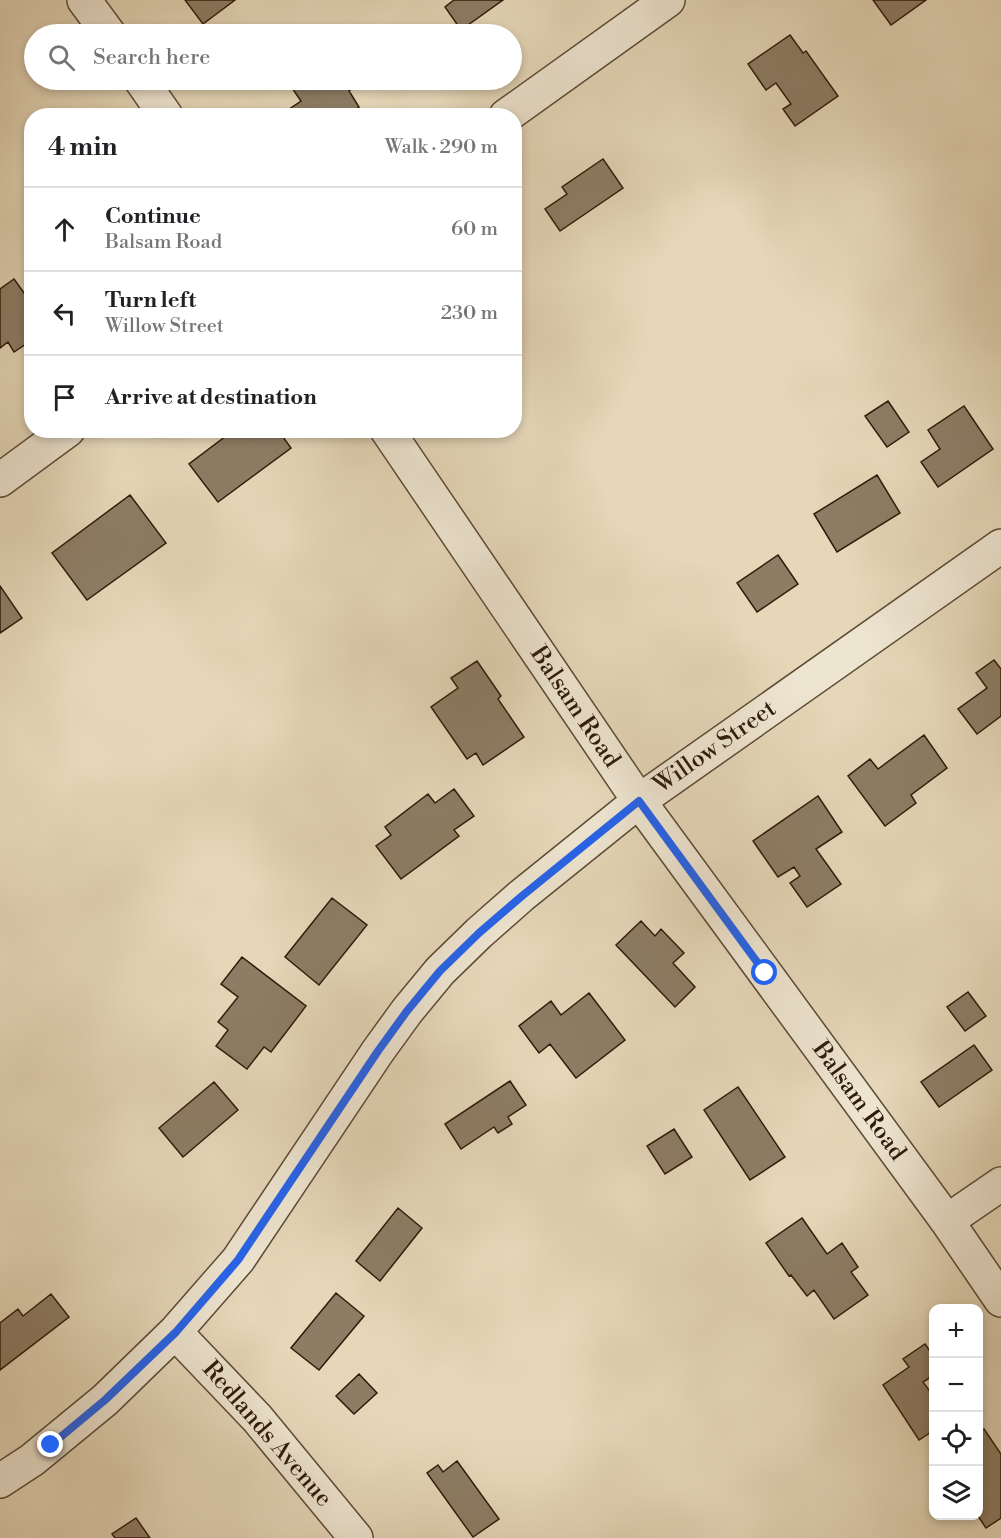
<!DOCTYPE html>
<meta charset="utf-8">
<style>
body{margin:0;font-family:"Libre Bodoni",serif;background:#f6f6f6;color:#202124}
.controls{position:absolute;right:18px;bottom:18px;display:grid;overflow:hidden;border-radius:12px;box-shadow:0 3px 9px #0003}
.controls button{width:54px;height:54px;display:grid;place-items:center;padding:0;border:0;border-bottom:2px solid #e0e0e0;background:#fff;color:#202124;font:30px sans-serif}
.stop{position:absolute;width:18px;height:18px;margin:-14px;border:4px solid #2563eb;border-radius:50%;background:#fff}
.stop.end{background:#2563eb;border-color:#fff;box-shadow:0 2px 6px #0008}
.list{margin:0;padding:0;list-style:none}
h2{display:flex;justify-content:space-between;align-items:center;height:78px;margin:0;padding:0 24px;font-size:26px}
h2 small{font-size:20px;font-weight:400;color:#757577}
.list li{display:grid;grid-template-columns:39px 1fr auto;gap:18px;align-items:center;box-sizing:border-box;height:84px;padding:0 24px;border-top:2px solid #e0e0e0}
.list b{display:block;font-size:22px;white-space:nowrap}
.list p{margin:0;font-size:20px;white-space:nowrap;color:#757577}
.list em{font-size:20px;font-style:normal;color:#757577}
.icon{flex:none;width:33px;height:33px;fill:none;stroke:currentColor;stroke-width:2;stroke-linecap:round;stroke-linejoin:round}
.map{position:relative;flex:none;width:1001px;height:1538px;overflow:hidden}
.search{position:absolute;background:#fff;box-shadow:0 3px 9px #0003;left:24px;top:24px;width:498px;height:66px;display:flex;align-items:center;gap:15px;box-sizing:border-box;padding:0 21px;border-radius:33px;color:#757577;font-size:22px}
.panel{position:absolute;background:#fff;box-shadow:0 3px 9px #0003;left:24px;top:108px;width:498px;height:330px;border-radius:24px}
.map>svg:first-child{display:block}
.building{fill:#8d7d65;stroke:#2e1b0b;stroke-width:1.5}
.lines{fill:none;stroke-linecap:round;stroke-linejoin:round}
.minor-casing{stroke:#5c4a36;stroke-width:36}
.minor{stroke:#eee5d1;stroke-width:33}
.route{stroke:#2563eb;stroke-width:8}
.labels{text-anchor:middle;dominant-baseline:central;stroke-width:4.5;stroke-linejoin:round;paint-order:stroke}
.street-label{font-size:24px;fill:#2e1b0b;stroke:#eee5d1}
</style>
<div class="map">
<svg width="1001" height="1538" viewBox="0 0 1001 1538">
<rect width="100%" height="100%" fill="#e5d7b8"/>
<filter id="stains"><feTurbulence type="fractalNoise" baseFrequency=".00333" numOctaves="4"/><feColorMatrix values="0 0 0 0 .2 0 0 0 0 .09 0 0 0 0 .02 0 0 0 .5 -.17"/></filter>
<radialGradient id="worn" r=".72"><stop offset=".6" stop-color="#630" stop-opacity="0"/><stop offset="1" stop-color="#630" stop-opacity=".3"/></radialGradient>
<path class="building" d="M185,0H235L203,24Z
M454,0H503L461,30L445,7Z
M873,0H926L891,25Z
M790,35L803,53L806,51L838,96L795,126L783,109L791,104L776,83L766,90L748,64Z
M306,80H352L356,85L349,91L359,107L346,116H279L301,101L292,88Z
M603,159L623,188L560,231L545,209L567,194L562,187Z
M14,279L32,304V340L14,352L8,342L0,348V289Z
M888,401L909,432L887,447L865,416Z
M964,406L993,449L938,487L921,462L940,449L928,430Z
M234,430H278L291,448L218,502L189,464Z
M877,475L900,513L837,552L814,514Z
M130,495L166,543L87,600L52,553Z
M778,555L798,584L757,612L737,583Z
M0,586L22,618L0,633Z
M994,660L1001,669V716L977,734L958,709L987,688L976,673Z
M477,661L501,696L498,699L524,737L483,765L476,753L467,759L431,707L458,688L451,678Z
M924,735L947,768L911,795L916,803L885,826L848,776L870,759L878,769Z
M454,789L474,816L454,830L459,836L401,879L376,846L391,835L385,827L428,794L435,803Z
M818,796L842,832L816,849L841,884L807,907L790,883L800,876L794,867L778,877L753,841Z
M332,898L367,925L319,985L285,957Z
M641,921L655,936L661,929L684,953L673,963L695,987L675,1007L616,945Z
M242,957L306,1006L271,1052L264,1047L247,1069L216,1046L228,1030L218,1022L238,997L221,984Z
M968,992L986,1016L965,1031L947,1007Z
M589,993L625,1040L576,1078L550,1044L539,1053L519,1026L551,1001L561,1015Z
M974,1045L992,1070L939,1107L921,1082Z
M510,1081L526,1105L508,1117L512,1124L498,1133L494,1127L461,1149L445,1124Z
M214,1082L238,1110L183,1157L159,1128Z
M738,1087L785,1157L750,1180L704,1110Z
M674,1129L692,1157L665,1174L647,1146Z
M398,1208L422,1228L380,1281L356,1261Z
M802,1218L827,1254L842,1243L858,1267L851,1272L868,1295L834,1319L814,1290L807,1296L791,1275L789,1276L766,1243Z
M336,1293L364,1316L319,1370L291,1348Z
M51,1294L69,1317L0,1370V1323L18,1309L23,1316Z
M925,1344L934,1357V1375L923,1382L934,1397V1430L919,1440L883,1385L909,1367L903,1359Z
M359,1374L377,1393L354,1414L336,1396Z
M984,1429L1001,1454V1518L986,1528L978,1516V1507L981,1505L978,1501V1433Z
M457,1461L499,1519L473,1537L427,1473L438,1465L443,1472Z
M136,1518L150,1538H115L112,1534Z"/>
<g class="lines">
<defs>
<path id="minor" d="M84,0L109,34
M141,80L166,116
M506,116L668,0
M387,430L639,801L947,1221L1001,1300
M0,480L68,430
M947,1221L1001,1184
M175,1332L257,1418L356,1538
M0,1481L32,1460L105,1400L175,1332L238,1260L378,1051L407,1011L440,971L479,933L521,896L639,801L1001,546"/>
</defs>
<use href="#minor" class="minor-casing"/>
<use href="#minor" class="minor"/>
</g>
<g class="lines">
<path class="route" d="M51,1445L105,1400L176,1332L238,1260L378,1051L407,1011L440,971L479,933L522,896L639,801L765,973"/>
</g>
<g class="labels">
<g class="street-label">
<text transform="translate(575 707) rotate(56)">Balsam Road</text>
<text transform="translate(715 747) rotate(-35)">Willow Street</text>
<text transform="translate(859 1101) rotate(54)">Balsam Road</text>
<text transform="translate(267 1434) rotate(49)">Redlands Avenue</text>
</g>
</g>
<rect width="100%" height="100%" filter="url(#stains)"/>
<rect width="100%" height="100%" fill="url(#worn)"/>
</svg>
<div class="controls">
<button>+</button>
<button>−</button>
<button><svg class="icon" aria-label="locate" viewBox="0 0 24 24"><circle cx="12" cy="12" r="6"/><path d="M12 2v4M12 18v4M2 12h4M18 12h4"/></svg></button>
<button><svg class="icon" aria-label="layers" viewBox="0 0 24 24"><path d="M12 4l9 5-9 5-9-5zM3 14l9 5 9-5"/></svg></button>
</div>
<div class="stop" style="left:765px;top:973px"></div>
<div class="stop end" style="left:51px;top:1445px"></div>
<div class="search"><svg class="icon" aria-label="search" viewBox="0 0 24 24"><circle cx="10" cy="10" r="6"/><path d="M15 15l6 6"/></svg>Search here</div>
<section class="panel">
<h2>4 min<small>Walk · 290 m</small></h2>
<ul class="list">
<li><svg class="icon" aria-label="ahead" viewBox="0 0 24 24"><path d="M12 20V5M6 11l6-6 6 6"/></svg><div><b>Continue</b><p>Balsam Road</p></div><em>60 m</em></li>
<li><svg class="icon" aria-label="left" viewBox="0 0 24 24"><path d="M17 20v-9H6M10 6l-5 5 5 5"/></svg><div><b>Turn left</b><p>Willow Street</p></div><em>230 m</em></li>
<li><svg class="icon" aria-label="arrive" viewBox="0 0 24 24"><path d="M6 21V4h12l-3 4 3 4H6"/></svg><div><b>Arrive at destination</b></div></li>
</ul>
</section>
</div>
